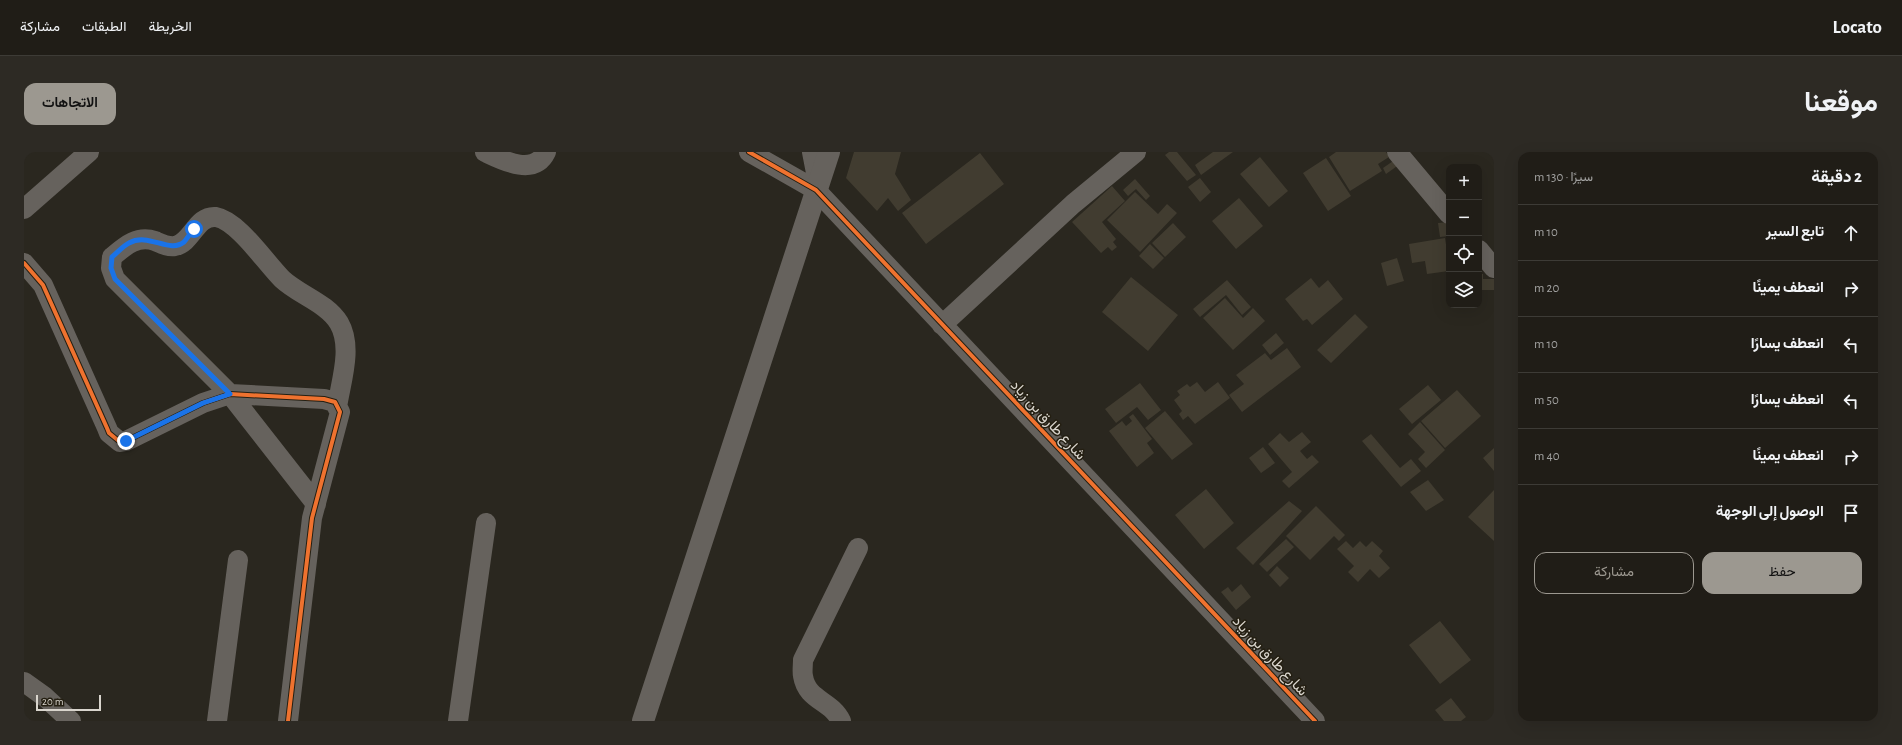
<!DOCTYPE html>
<html lang="ar">
<meta charset="utf-8">
<style>
body{margin:0;font-family:"Alegreya Sans",Vazirmatn,sans-serif;background:#2d2a24;color:#f1f3f6;direction:rtl}
.controls{position:absolute;right:12px;top:12px;display:grid;overflow:hidden;border-radius:8px;box-shadow:0 4px 16px #0002}
.controls button{width:36px;height:36px;display:grid;place-items:center;padding:0;border:0;border-bottom:1px solid #3d3b36;background:#201d17;color:#f1f3f6;font:20px sans-serif}
.scale{position:absolute;left:12px;bottom:10px;width:65px;box-sizing:border-box;padding-left:4px;border:2px solid #d9d5cd;border-top:0;font-size:11px;line-height:14px;white-space:nowrap;color:#d9d5cd;-webkit-text-stroke:3px #241f12;paint-order:stroke}
.stop{position:absolute;width:12px;height:12px;margin:-9px;border:3px solid #1a73e8;border-radius:50%;background:#fff}
.stop.end{background:#1a73e8;border-color:#fff;box-shadow:0 1px 4px #0008}
.list{margin:0;padding:0;list-style:none}
h2{display:flex;justify-content:space-between;align-items:center;height:52px;margin:0;padding:0 16px;font-size:17px}
h2 small{font-size:13px;font-weight:400;color:#a2a2a1}
.list li{display:grid;grid-template-columns:26px 1fr auto;gap:12px;align-items:center;box-sizing:border-box;height:56px;padding:0 16px;border-top:1px solid #3d3b36}
.list b{display:block;font-size:15px;white-space:nowrap}
.list em{font-size:13px;font-style:normal;color:#a2a2a1}
.actions{display:flex;gap:8px;padding:12px 16px}
.actions a{flex:1;padding:9px 0;border:1px solid #9c9890;border-radius:12px;text-align:center;font-size:14px;color:#9c9890}
.actions .main{background:#9c9890;color:#111}
.icon{flex:none;width:22px;height:22px;fill:none;stroke:currentColor;stroke-width:2;stroke-linecap:round;stroke-linejoin:round}
.map{position:relative;flex:none;width:1470px;height:569px;overflow:hidden;direction:ltr;border-radius:12px}
header{display:flex;align-items:center;gap:24px;box-sizing:border-box;height:56px;padding:0 20px;background:#201d17;border-bottom:1px solid #3d3b36}
header strong{font-size:19px}
nav{display:flex;gap:22px;margin-inline-start:auto;font-size:14px}
.intro{display:flex;align-items:center;justify-content:space-between;box-sizing:border-box;height:96px;padding:0 24px}
h1{margin:0;font-size:28px}
.button{padding:10px 18px;border-radius:12px;background:#9c9890;color:#111;font-size:14px;font-weight:700}
main{display:flex;gap:24px;padding:0 24px}
aside{flex:1;background:#201d17;border-radius:12px;box-shadow:0 4px 16px #0002}
.map>svg:first-child{display:block}
.building{fill:#413c30}
.lines{fill:none;stroke-linecap:round;stroke-linejoin:round}
.minor{stroke:#66625d;stroke-width:20}
.tertiary{stroke:#66625d;stroke-width:22}
.cycleway-casing{stroke:#241f12;stroke-width:6}
.cycleway{stroke:#ef722f;stroke-width:4}
.route{stroke:#1a73e8;stroke-width:5}
.labels{text-anchor:middle;dominant-baseline:central;stroke-width:3;stroke-linejoin:round;paint-order:stroke}
.street-label{font-size:15px;fill:#d9d5cd;stroke:#241f12}
</style>
<header>
<strong>Locato</strong>
<nav><a>الخريطة</a><a>الطبقات</a><a>مشاركة</a></nav>
</header>
<div class="intro"><h1>موقعنا</h1><a class="button">الاتجاهات</a></div>
<main>
<aside>
<h2>2 دقيقة<small>سيرًا · 130 m</small></h2>
<ul class="list">
<li><svg class="icon" aria-label="ahead" viewBox="0 0 24 24"><path d="M12 20V5M6 11l6-6 6 6"/></svg><div><b>تابع السير</b></div><em>10 m</em></li>
<li><svg class="icon" aria-label="right" viewBox="0 0 24 24"><path d="M7 20v-9h11M14 6l5 5-5 5"/></svg><div><b>انعطف يمينًا</b></div><em>20 m</em></li>
<li><svg class="icon" aria-label="left" viewBox="0 0 24 24"><path d="M17 20v-9H6M10 6l-5 5 5 5"/></svg><div><b>انعطف يسارًا</b></div><em>10 m</em></li>
<li><svg class="icon" aria-label="left" viewBox="0 0 24 24"><path d="M17 20v-9H6M10 6l-5 5 5 5"/></svg><div><b>انعطف يسارًا</b></div><em>50 m</em></li>
<li><svg class="icon" aria-label="right" viewBox="0 0 24 24"><path d="M7 20v-9h11M14 6l5 5-5 5"/></svg><div><b>انعطف يمينًا</b></div><em>40 m</em></li>
<li><svg class="icon" aria-label="arrive" viewBox="0 0 24 24"><path d="M6 21V4h12l-3 4 3 4H6"/></svg><div><b>الوصول إلى الوجهة</b></div></li>
</ul>
<div class="actions"><a class="main">حفظ</a><a>مشاركة</a></div>
</aside>
<div class="map">
<svg width="1470" height="569" viewBox="0 0 1470 569">
<rect width="100%" height="100%" fill="#2a271f"/>
<path class="building" d="M830,0H877L871,22L887,48L874,59L864,46L853,59L822,26Z
M1145,0H1153L1172,23L1163,29L1141,3Z
M1189,0H1209L1177,23L1171,13Z
M1312,0H1362L1365,5L1354,12L1358,19L1326,39L1305,5Z
M956,1L980,32L902,92L878,61Z
M1236,5L1264,39L1245,55L1216,22Z
M1302,6L1327,44L1304,59L1279,21Z
M1372,7L1376,12L1362,22L1359,16Z
M1176,26L1187,40L1176,50L1164,35Z
M1111,27L1126,44L1122,48L1112,37L1104,44L1099,38Z
M1088,34L1101,49L1078,70L1092,87L1089,90L1093,95L1088,99L1084,95L1077,101L1048,70Z
M1111,40L1134,62L1143,52L1153,61L1116,100L1083,68Z
M1215,46L1239,74L1212,97L1188,69Z
M1425,70V84L1416,85L1414,71Z
M1149,71L1162,85L1141,105L1128,91Z
M1421,86L1423,99H1425V119L1403,122L1401,109L1388,111L1385,92Z
M1126,92L1140,106L1129,117L1115,104Z
M1373,106L1380,129L1363,134L1357,111Z
M1455,122H1459V127H1470V138H1455Z
M1107,125L1154,163L1124,199L1078,160Z
M1287,126L1295,136L1304,128L1319,147L1288,173L1283,167L1279,169L1261,147Z
M1203,128L1227,155L1218,163L1202,143L1176,165L1169,157Z
M1201,146L1219,166L1229,156L1241,169L1209,198L1179,166Z
M1331,162L1344,175L1307,211L1293,198Z
M1252,181L1260,191L1246,203L1238,193Z
M1263,196L1277,215L1218,260L1205,243L1220,232L1212,223L1241,201L1247,208Z
M1173,230L1181,240L1194,230L1206,246L1171,272L1164,264L1159,268L1155,262L1158,259L1150,248L1156,243L1153,239L1163,232L1166,235Z
M1116,231L1137,258L1124,268L1113,255L1092,271L1081,257Z
M1404,233L1417,248L1388,272L1375,257Z
M1433,238L1457,264L1421,296L1397,269Z
M1141,259L1169,292L1148,308L1121,276Z
M1109,262L1128,287L1123,291L1130,301L1113,315L1085,279L1098,269L1102,274L1108,269L1105,265Z
M1396,270L1421,298L1402,316L1394,307L1401,300L1384,282Z
M1278,280L1287,290L1276,299L1283,307L1288,303L1295,310L1265,336L1258,329L1268,320L1244,292L1256,281L1265,290Z
M1347,282L1376,316L1387,307L1397,319L1377,335L1338,289Z
M1239,295L1251,311L1237,321L1225,306Z
M1470,296V319L1459,306Z
M1404,328L1420,348L1402,359L1386,340Z
M1182,337L1210,371L1180,397L1151,363Z
M1470,338V389L1444,365Z
M1265,349L1278,359L1229,413L1212,396Z
M1292,354L1321,383L1315,389L1310,384L1286,408L1262,384Z
M1262,387L1270,395L1243,420L1235,412Z
M1322,389L1329,396L1336,389L1342,395L1348,389L1359,399L1355,404L1366,416L1355,426L1346,417L1334,430L1324,420L1330,414L1313,397Z
M1253,414L1265,426L1256,435L1245,423Z
M1217,432L1227,445L1212,458L1197,440L1204,435L1208,440Z
M1416,469L1447,508L1416,532L1385,493Z
M1427,546L1442,565L1437,569H1420L1411,558Z"/>
<g class="lines">
<path class="minor" d="M461,0C478,8 510,25 522,0
M725,0L792,38L1291,569
M788,0L794,31
M1373,0L1425,62
M0,57L65,0
M1455,98L1470,116
M0,111L19,133L83,276L85,281L96,290L102,289L179,251L206,242L300,247L311,250L316,260L288,366L264,569
M918,173L1049,52L1112,0
M292,352L206,242L91,127L87,116L88,105C101,94 113,83 131,89C138,92 144,95 151,94C168,91 172,63 192,65C214,69 241,110 258,127C275,143 303,151 315,171C329,195 317,229 313,255
M0,530L21,545L47,569
M193,569L214,408
M434,569L462,371
M817,569C807,548 783,549 779,524C778,520 779,513 779,508L834,396"/>
<path class="tertiary" d="M619,569L805,0"/>
<defs>
<path id="cycleway" d="M725,0L792,38L1291,569
M0,111L19,133L83,276L85,281L96,290L102,289L179,251L206,242L300,247L311,250L316,260L288,366L264,569"/>
</defs>
<use href="#cycleway" class="cycleway-casing"/>
<use href="#cycleway" class="cycleway"/>
</g>
<g class="lines">
<path class="route" d="M102,289L179,251L206,242L91,127L87,116L88,105C93,101 99,94 105,91C125,80 145,102 160,90C163,87 166,81 170,77"/>
</g>
<g class="labels">
<g class="street-label">
<text transform="translate(1024 268) rotate(47)">شارع طارق بن زياد</text>
<text transform="translate(1246 504) rotate(47)">شارع طارق بن زياد</text>
</g>
</g>
</svg>
<div class="controls">
<button>+</button>
<button>−</button>
<button><svg class="icon" aria-label="locate" viewBox="0 0 24 24"><circle cx="12" cy="12" r="6"/><path d="M12 2v4M12 18v4M2 12h4M18 12h4"/></svg></button>
<button><svg class="icon" aria-label="layers" viewBox="0 0 24 24"><path d="M12 4l9 5-9 5-9-5zM3 14l9 5 9-5"/></svg></button>
</div>
<div class="scale">20 m</div>
<div class="stop" style="left:170px;top:77px"></div>
<div class="stop end" style="left:102px;top:289px"></div>
</div>
</main>
